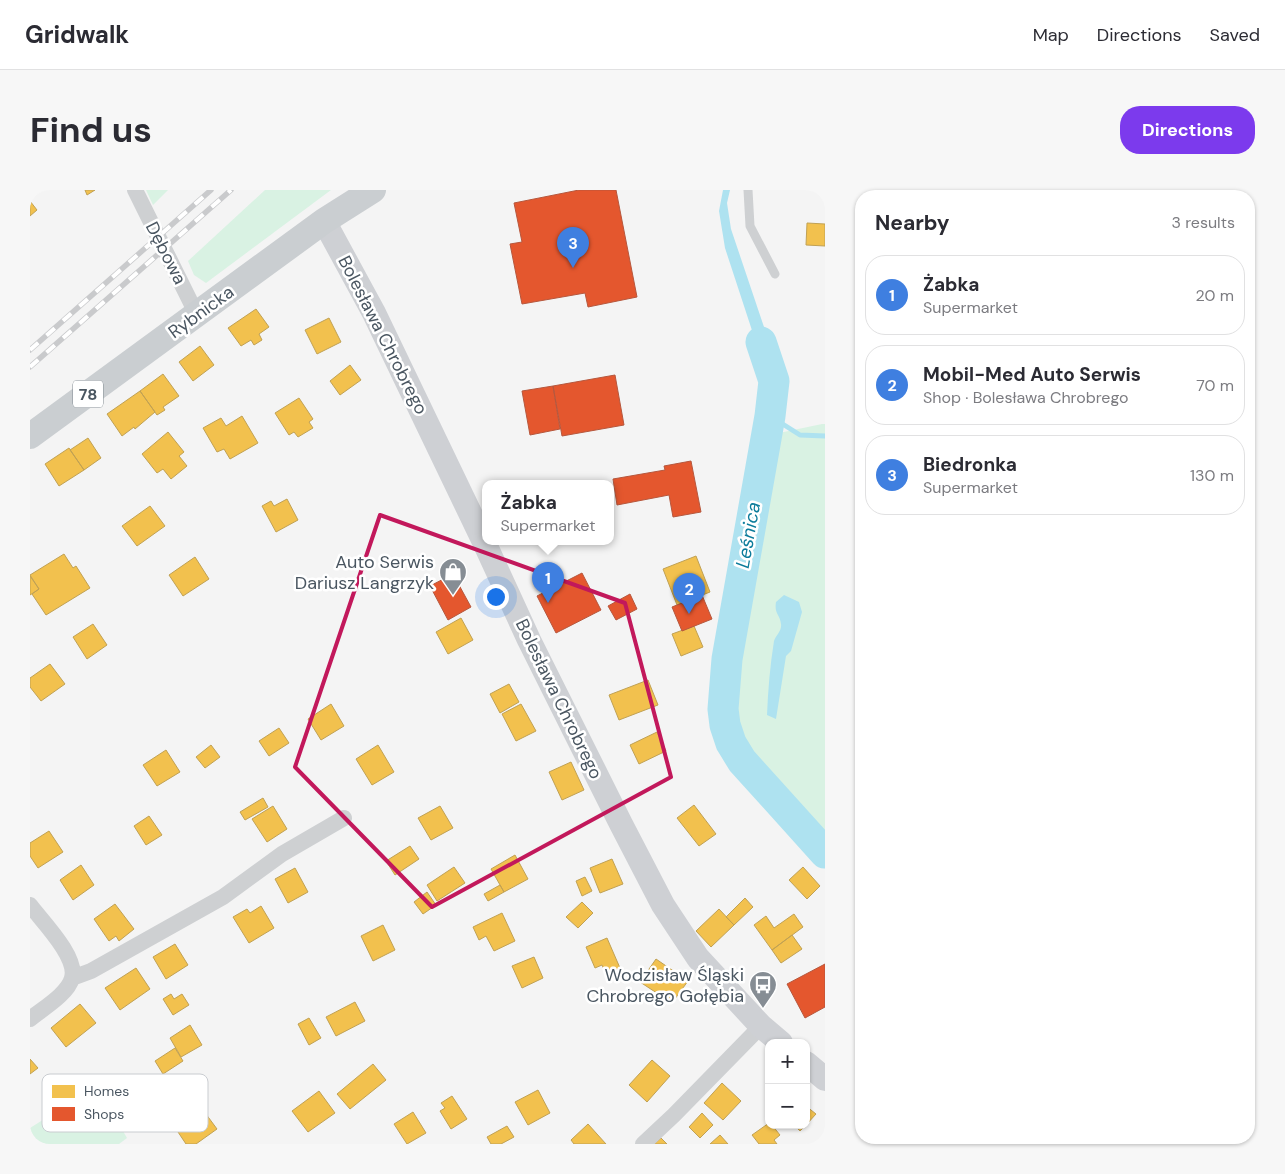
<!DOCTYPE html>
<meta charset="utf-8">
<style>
body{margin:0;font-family:"DM Sans",sans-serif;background:#f7f7f7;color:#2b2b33}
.controls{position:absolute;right:15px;bottom:15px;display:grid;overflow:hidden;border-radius:10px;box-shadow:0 1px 4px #0004}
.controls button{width:45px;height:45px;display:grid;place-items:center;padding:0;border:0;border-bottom:1px solid #e1e1e2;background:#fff;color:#2b2b33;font:25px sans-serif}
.you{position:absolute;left:465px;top:406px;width:18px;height:18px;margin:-12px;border:4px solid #fff;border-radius:50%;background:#1a73e8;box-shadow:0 0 0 8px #1a73e833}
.badge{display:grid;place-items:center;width:32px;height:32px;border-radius:50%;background:#7c3aed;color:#fff;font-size:16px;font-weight:700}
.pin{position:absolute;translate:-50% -41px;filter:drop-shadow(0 1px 2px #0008)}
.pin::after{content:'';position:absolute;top:26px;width:18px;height:15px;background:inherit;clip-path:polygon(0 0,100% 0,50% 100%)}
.popup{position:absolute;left:452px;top:290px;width:132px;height:65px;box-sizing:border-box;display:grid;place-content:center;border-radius:10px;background:#fff;filter:drop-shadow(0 1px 4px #0005);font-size:16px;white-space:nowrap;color:#7c7c81}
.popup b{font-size:19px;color:#2b2b33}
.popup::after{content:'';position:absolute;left:50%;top:100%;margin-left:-10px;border:10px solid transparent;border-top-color:#fff}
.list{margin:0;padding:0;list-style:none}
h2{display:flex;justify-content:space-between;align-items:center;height:65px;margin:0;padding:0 20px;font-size:21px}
h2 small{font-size:16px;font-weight:400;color:#7c7c81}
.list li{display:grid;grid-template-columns:32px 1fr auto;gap:15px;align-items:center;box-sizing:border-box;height:80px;margin:0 10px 10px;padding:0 10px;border:1px solid #e1e1e2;border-radius:20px}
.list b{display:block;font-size:19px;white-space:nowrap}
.list p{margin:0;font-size:16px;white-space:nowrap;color:#7c7c81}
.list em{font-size:16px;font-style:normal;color:#7c7c81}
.map{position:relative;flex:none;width:795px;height:954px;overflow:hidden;border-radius:20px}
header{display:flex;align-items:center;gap:30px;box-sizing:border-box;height:70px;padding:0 25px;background:#fff;border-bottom:1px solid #e1e1e2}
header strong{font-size:24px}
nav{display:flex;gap:28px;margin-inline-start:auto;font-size:18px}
.intro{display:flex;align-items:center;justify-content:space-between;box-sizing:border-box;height:120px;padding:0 30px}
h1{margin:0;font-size:35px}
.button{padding:12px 22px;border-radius:20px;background:#7c3aed;color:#fff;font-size:18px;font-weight:700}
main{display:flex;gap:30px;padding:0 30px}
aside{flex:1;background:#fff;border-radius:20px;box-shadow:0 1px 4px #0004}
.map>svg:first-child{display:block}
.green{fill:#d9f2e3}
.water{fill:#aee2f0}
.homes{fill:#f2c14e;stroke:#c0a154}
.shops{fill:#e4572e;stroke:#b6573d}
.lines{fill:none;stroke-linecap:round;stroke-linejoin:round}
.stream{stroke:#aee2f0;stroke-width:5}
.river{stroke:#aee2f0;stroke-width:31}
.lane{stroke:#ced0d2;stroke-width:9}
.street{stroke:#ced0d2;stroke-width:16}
.secondary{stroke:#ced0d4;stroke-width:24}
.primary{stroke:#caced1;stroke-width:26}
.rail-casing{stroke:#c9cacc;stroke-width:5.5}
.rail{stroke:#fff;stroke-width:4;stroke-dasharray:11;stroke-linecap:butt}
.marked{fill:none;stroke:#c2185b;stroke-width:4;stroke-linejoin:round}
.labels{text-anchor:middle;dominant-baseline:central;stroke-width:5;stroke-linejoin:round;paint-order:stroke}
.shield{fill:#fff;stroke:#808990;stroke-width:1}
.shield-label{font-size:16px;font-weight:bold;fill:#4a5661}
.street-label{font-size:18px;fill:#4a5661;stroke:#fff}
.poi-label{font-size:18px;fill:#4a5661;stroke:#fff;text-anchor:end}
.water-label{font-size:19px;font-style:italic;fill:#0c7c9b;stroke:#fff}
.key{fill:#fff;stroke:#c9ccd0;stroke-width:1}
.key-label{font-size:14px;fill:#4a5661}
</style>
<header>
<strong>Gridwalk</strong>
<nav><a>Map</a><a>Directions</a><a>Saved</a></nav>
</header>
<div class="intro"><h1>Find us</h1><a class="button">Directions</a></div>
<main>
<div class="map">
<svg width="795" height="954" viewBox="0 0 795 954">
<rect width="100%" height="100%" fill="#f4f4f4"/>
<path class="green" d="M116,0H138L123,15Z
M235,0H301L176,93L164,85L158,71Z
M792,234H795V649L715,559L706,539L702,513L723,401L749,243Z
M67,896L97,948L89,954H0V938Z"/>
<path class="water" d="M693,0H700L697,13L701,39L735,140L748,185V194L739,193L737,195L736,193L737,189L735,180L695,58L689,21Z
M754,405L769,412L772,422L761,461L756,466L746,529L737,525C738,500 740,476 744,451C746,445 752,441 751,434C750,424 744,424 746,412Z"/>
<path class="homes" d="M55,0H65L57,5Z
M0,11L7,20L0,26Z
M777,33L795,34V56L776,55Z
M226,119L239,137L229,144L232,150L224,155L221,150L211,156L198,138Z
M299,128L311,152L287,164L275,140Z
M170,156L184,175L163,191L149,172Z
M320,175L331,190L310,205L300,191Z
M133,184L149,206L133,217L135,220L127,225L110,201Z
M110,201L125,222L105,239L104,237L92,246L77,224Z
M269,208L283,229L279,232L283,238L268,247L264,242L259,245L245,223Z
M212,226L228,253L200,269L194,259L187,262L173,238L191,228L196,236Z
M138,242L154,262L149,266L157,276L141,289L133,279L127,283L112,264Z
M58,248L71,268L54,280L40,260Z
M39,258L54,280L29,296L15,274Z
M257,309L268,330L246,342L232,316L241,311L244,316Z
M120,316L135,336L107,356L92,336Z
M34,364L43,378L46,376L60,398L16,425L2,404L9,399L0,385Z
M666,366L680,402L647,415L633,379Z
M165,367L179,389L153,406L139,385Z
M0,386L9,399L0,405Z
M431,428L443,450L418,464L406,442Z
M63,434L77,455L57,469L43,447Z
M664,436L673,457L651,466L642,444Z
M20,474L35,494L11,511L0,497V488Z
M618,490L628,515L589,530L579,505Z
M479,494L489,512L470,523L460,504Z
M301,514L314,536L291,550L278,529Z
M491,514L506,541L486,551L472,524Z
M249,538L259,553L239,566L229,551Z
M627,542L636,561L609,574L600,555Z
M181,555L190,567L175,578L166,567Z
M348,555L364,582L342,595L326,569Z
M136,560L150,582L127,596L113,575Z
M541,572L554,600L532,610L519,582Z
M233,608L238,617L215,630L210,622Z
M664,615L686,644L669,656L647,628Z
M243,616L257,639L237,652L222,629Z
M410,616L423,638L401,650L388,628Z
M119,626L132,645L116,655L104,636Z
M19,641L33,662L8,678L0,666V653Z
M380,656L389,669L365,685L356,671Z
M485,665L498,689L474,702L461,679Z
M582,669L593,694L570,703L560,678Z
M51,675L64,695L43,710L30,690Z
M424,677L435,693L407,711L397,695Z
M773,677L790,696L777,709L759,690Z
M265,678L278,702L258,713L245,689Z
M555,687L562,701L552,706L546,691Z
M470,695L474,702L458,711L454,704Z
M397,702L406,715L393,724L384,712Z
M715,708L723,717L704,735L696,727Z
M552,712L563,723L548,738L536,727Z
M85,714L104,739L89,751L86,746L79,751L64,729Z
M231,716L244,738L219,753L203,727L217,719L220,723Z
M689,719L704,735L681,757L666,741Z
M472,723L485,751L464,761L456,746L449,750L443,737Z
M764,724L773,737L742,760L724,735L736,726L744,738Z
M353,735L365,760L343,771L331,746Z
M762,745L772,759L751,773L742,760Z
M577,748L590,778L576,784L572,775L565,778L556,757Z
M145,754L158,775L136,789L123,767Z
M504,767L513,788L492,798L482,776Z
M626,769L658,791L642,813L610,792Z
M106,778L120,799L90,820L75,798Z
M141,804L144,809L152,804L159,815L143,825L133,809Z
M325,812L335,831L306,846L296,827Z
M50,814L66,833L36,857L21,838Z
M279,828L291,848L279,855L268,834Z
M160,835L172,855L151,867L140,848Z
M145,858L153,871L133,884L125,871Z
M0,869L8,878L0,884Z
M622,870L640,886L617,912L599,895Z
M343,874L356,890L320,919L307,904Z
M692,893L711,911L693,930L674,913Z
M508,900L520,923L498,935L485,912Z
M289,901L305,923L278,942L262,921Z
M422,906L437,929L421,939L410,921L415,918L411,913Z
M776,916L786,924L776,935Z
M173,920L187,939L166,954H156L146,939Z
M383,922L396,943L377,954L364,934Z
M672,923L683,935L670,948L659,937Z
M739,933V935H742L750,945L744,950L747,954H729L722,945Z
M558,934L576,954H544L541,950Z
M764,935H776L770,941Z
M477,936L484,947L471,954H461L457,947Z
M690,945L698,954H680Z
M631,948L637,954H624Z"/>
<path class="shops" d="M549,0H586L607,107L558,117L555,103L492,114L480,54L492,52L484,13Z
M585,185L594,235L532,246L523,196Z
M523,196L530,239L500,245L492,201Z
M661,271L671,322L643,327L639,305L587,315L583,289L635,280L634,276Z
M552,383L571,420L526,443L507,406Z
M423,384L441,417L418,430L400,396Z
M600,404L607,419L586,430L578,416Z
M672,405L682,429L652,441L642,417Z
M795,774V817L775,828L757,794Z"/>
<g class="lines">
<path class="stream" d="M740,226L770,245L795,246"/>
<path class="river" d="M731,152L744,191L740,226L697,469L693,519L695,535L701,553L712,571L795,663"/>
<path class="lane" d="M718,0L720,36L745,84"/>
<path class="street" d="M105,0L167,125
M0,715C12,731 48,767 42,788C38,804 12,819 0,829
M42,788L61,781L193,707L252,664L314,628
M613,954L644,925L731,836"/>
<path class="secondary" d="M294,31L344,123L455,354L499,450L591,634L633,715L668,768L731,836L751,853
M776,873L795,889"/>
<path class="primary" d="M0,246L294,31L343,0"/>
<defs>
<path id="rail" d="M0,160L181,0
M0,177L201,0"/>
</defs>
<use href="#rail" class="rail-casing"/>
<use href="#rail" class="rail"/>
</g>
<path class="marked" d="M350,325L595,413L641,587L402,717L265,577Z"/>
<defs>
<symbol id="shop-pin" viewBox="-11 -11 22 30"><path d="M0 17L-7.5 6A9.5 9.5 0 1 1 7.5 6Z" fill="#868d94" stroke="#fff"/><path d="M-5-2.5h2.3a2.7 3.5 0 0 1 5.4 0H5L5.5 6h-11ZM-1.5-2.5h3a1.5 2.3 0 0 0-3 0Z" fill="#fff"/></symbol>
<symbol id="bus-pin" viewBox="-11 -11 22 30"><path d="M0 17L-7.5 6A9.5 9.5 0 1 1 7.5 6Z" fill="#868d94" stroke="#fff"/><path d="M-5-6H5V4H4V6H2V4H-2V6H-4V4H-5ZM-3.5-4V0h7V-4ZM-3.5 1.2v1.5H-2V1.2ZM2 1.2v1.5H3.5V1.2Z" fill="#fff"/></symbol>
</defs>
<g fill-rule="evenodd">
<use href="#shop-pin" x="407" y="366" width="32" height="43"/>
<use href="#bus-pin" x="717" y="779" width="32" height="43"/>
</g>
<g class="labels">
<rect class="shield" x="43" y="190.5" width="30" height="27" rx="4"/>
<g class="shield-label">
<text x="58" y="204">78</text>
</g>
<g class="street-label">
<text transform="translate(136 63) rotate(63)">Dębowa</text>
<text transform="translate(171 122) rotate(-36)">Rybnicka</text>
<text transform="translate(353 145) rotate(63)">Bolesława Chrobrego</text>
<text transform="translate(529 509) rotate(64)">Bolesława Chrobrego</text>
</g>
<g class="poi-label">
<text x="404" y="372">Auto Serwis<tspan x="404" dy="21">Dariusz Langrzyk</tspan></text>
<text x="714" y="785">Wodzisław Śląski<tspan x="714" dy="21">Chrobrego Gołębia</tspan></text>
</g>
<g class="water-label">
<text transform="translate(718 345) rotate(-80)">Leśnica</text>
</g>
</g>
<rect x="12" y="884" width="166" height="58" rx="8" class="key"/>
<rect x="22" y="895" width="23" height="13" fill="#f2c14e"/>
<rect x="22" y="917" width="23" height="14" fill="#e4572e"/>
<g class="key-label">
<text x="54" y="906">Homes</text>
<text x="54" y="929">Shops</text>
</g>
</svg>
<div class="controls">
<button>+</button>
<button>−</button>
</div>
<div class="you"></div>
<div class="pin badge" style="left:518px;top:413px;background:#3f7fe0">1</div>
<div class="popup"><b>Żabka</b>Supermarket</div>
<div class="pin badge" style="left:659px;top:424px;background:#3f7fe0">2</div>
<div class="pin badge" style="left:543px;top:78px;background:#3f7fe0">3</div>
</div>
<aside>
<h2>Nearby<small>3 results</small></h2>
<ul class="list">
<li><span class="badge" style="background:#3f7fe0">1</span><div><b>Żabka</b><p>Supermarket</p></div><em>20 m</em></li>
<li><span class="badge" style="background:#3f7fe0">2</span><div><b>Mobil-Med Auto Serwis</b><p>Shop · Bolesława Chrobrego</p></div><em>70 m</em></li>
<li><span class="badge" style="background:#3f7fe0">3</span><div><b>Biedronka</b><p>Supermarket</p></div><em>130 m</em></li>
</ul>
</aside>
</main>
